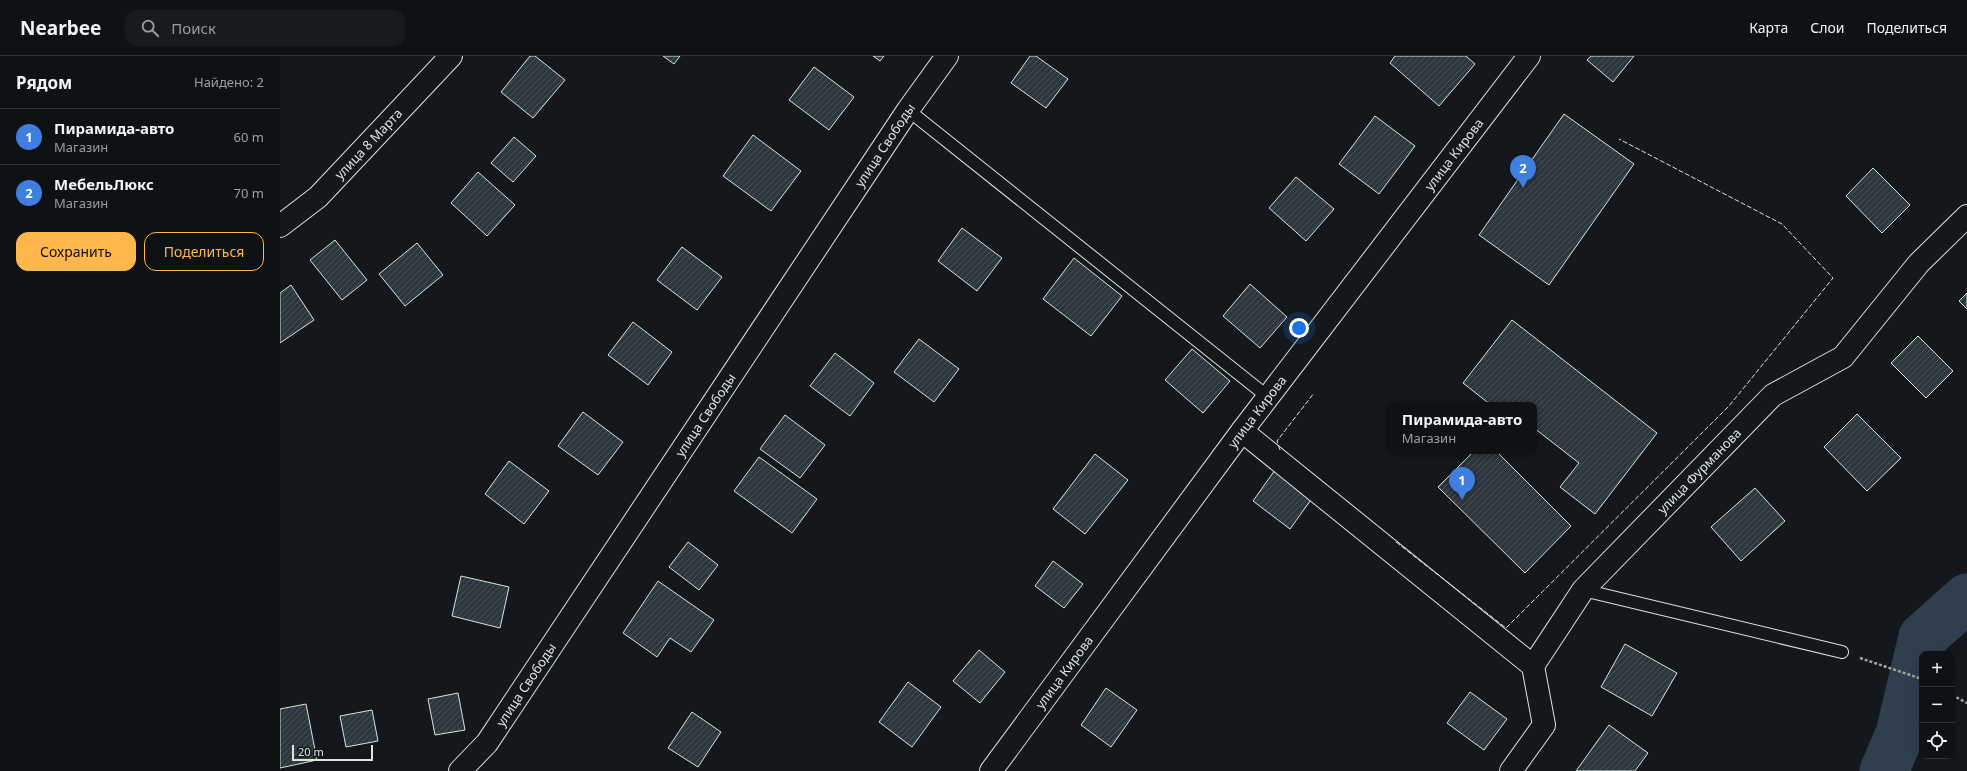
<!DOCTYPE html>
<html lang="ru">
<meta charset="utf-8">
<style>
body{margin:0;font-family:"Noto Sans",sans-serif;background:#181b1e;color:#f1f3f6}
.controls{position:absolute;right:12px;bottom:12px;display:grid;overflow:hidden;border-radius:8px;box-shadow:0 4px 16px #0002}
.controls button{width:36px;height:36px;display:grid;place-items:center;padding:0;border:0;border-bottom:1px solid #2f3234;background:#0f1215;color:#f1f3f6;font:20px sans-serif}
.scale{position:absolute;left:12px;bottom:10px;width:81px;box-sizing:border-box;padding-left:4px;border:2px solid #d8e6dc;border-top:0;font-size:11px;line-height:14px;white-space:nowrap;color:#d8e6dc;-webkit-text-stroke:3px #14181c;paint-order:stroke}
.you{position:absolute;left:1019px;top:272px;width:14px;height:14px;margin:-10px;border:3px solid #fff;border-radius:50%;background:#1a73e8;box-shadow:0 0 0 6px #1a73e833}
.badge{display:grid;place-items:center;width:26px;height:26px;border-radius:50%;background:#ffb74d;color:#fff;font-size:13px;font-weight:700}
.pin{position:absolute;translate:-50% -33px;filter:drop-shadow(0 1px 2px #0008)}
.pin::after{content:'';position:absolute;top:21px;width:14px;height:12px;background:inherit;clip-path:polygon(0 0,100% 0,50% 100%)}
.popup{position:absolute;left:1107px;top:346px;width:150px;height:52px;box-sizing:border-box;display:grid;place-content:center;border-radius:8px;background:#0f1215;filter:drop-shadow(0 1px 3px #0005);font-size:13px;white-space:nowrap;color:#9b9ea0}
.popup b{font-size:15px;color:#f1f3f6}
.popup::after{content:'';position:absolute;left:50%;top:100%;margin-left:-8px;border:8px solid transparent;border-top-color:#0f1215}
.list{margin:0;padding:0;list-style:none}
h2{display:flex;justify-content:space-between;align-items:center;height:52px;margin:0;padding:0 16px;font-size:17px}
h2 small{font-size:13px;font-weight:400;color:#9b9ea0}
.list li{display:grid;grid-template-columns:26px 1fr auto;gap:12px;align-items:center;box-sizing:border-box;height:56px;padding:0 16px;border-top:1px solid #2f3234}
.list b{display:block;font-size:15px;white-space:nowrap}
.list p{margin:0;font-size:13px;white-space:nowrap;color:#9b9ea0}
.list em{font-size:13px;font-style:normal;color:#9b9ea0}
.actions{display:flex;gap:8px;padding:12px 16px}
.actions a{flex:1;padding:9px 0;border:1px solid #ffb74d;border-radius:12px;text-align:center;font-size:14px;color:#ffb74d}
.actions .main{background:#ffb74d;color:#111}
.icon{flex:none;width:22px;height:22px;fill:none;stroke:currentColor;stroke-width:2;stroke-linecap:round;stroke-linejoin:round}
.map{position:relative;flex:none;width:1687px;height:715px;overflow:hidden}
header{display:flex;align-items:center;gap:24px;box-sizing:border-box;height:56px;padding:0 20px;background:#0f1215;border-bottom:1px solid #2f3234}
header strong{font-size:19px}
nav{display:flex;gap:22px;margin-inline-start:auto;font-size:14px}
.search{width:280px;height:36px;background:#181b1e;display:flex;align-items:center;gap:10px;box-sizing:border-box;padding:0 14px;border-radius:12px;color:#9b9ea0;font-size:15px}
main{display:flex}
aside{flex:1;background:#0f1215}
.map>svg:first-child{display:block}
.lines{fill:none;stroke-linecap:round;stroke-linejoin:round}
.river{stroke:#2f3f4d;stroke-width:49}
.building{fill:url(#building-hatch);stroke:#d8e6dc}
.service-casing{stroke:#d8e6dc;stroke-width:14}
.minor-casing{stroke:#d8e6dc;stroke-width:24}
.tertiary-casing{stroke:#d8e6dc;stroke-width:24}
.path{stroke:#9da8a2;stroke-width:2.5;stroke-dasharray:3 2;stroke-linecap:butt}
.service{stroke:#14181c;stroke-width:12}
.minor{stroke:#14181c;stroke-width:22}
.tertiary{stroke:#14181c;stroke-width:22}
.fence{stroke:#d8e6dc;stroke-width:1;stroke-dasharray:5 2;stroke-linecap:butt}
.labels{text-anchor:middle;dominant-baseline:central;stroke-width:3;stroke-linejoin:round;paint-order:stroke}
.street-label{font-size:13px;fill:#d8e6dc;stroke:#14181c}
</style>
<header>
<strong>Nearbee</strong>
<div class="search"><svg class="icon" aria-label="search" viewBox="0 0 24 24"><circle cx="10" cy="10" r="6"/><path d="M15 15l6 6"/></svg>Поиск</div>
<nav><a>Карта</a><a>Слои</a><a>Поделиться</a></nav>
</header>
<main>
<aside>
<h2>Рядом<small>Найдено: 2</small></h2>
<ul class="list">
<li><span class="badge" style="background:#3f7fe0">1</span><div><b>Пирамида-авто</b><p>Магазин</p></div><em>60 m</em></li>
<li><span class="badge" style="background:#3f7fe0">2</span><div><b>МебельЛюкс</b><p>Магазин</p></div><em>70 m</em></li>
</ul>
<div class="actions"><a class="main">Сохранить</a><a>Поделиться</a></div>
</aside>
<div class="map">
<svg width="1687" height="715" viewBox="0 0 1687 715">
<defs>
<pattern id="building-hatch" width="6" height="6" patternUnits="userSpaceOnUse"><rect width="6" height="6" fill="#2c363c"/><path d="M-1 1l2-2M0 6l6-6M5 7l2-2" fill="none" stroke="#4a5358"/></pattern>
</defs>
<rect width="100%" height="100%" fill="#14181c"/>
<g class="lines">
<path class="river" d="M1604,715L1620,678L1643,581L1687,542"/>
</g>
<path class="building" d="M250,0H255L285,24L253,62L221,36Z
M383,0H400L394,8Z
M593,0H604L600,5Z
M750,0H756L788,23L766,52L731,27Z
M1115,0H1186L1195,8L1159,50L1110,7Z
M1311,0H1354L1333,26L1307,4Z
M534,11L574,41L549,74L509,44Z
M1284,58L1354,108L1269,229L1199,179Z
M1095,60L1135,90L1099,138L1059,108Z
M473,79L521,115L491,155L443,120Z
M234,81L256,100L233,126L211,107Z
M1593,112L1630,149L1602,177L1566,140Z
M198,116L235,149L207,180L171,147Z
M1016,121L1054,153L1026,185L989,152Z
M682,172L722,202L697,235L658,205Z
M55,184L87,224L62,244L30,204Z
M137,187L163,219L125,250L99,218Z
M402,191L442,221L417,254L377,224Z
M794,202L842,240L811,280L763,243Z
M970,228L1007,261L980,292L943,260Z
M11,229L34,264L0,287V237Z
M1687,237V253L1679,245Z
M1232,264L1377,377L1315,458L1280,431L1299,407L1254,372V349H1211L1183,327Z
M353,266L392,296L368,329L328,299Z
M1638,280L1673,315L1646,342L1611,307Z
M639,283L679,313L654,346L614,316Z
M912,293L950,325L923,357L885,324Z
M555,297L594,327L570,360L530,330Z
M303,356L343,386L318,419L278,390Z
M1577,358L1621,402L1587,435L1544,391Z
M505,359L545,389L520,422L480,393Z
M1194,395H1216L1291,470L1245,517L1158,431Z
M815,398L848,424L805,478L773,453Z
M479,401L537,443L512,477L454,435Z
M229,405L269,435L244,468L205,438Z
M995,414L1033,441L1010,473L973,445Z
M1475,432L1505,465L1461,505L1431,471Z
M408,486L438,509L419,534L389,511Z
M773,505L803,528L784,552L755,530Z
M181,520L229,531L220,572L172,560Z
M378,525L434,564L411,596L390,582L377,601L343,577Z
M1345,588L1397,617L1372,660L1321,631Z
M699,594L725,616L700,647L673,625Z
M628,626L661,651L632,691L599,666Z
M826,632L857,654L831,691L801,669Z
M1190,636L1227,663L1204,694L1167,667Z
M178,637L185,674L155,679L148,643Z
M26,648L37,704L0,712V653Z
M92,654L98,685L66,691L60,660Z
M412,656L441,676L418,711L388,692Z
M1329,669L1368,697L1355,715H1296Z"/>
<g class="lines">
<defs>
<path id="service" d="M628,54L988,341
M1303,534L1562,596"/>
<g id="minor">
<path id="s1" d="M0,170L38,141L171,0"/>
<path d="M962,375L1253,610"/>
<path id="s2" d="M180,715L207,687L628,54L667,0"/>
<path id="s3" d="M1231,715L1264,669L1253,610L1303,534L1493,339L1563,301L1639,207L1687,160"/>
</g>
<g id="tertiary">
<path id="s4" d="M711,715L962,375L1249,0"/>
</g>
</defs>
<use href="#service" class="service-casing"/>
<use href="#minor" class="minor-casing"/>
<use href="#tertiary" class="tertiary-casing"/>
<path class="path" d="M1580,602L1642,623
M1672,639L1687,647"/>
<use href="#service" class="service"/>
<use href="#minor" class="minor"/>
<use href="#tertiary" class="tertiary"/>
<path class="fence" d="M1000,394L997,385L1034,337
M1116,486L1226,572L1449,350L1553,222L1502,168L1339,83"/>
</g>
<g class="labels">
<g class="street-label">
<text stroke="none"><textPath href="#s1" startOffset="121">улица 8 Марта</textPath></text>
<text stroke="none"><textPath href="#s2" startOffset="757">улица Свободы</textPath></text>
<text stroke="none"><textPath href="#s4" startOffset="771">улица Кирова</textPath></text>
<text stroke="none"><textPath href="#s4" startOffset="447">улица Кирова</textPath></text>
<text stroke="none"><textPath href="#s2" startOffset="433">улица Свободы</textPath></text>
<text stroke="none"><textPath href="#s3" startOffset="374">улица Фурманова</textPath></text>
<text stroke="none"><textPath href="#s4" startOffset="123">улица Кирова</textPath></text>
<text stroke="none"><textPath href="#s2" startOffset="109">улица Свободы</textPath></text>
</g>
</g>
</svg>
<div class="controls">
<button>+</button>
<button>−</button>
<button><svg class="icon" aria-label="locate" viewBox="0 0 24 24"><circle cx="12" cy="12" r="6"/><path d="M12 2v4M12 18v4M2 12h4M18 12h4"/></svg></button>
</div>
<div class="scale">20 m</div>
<div class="you"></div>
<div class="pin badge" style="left:1182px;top:444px;background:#3f7fe0">1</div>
<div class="popup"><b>Пирамида-авто</b>Магазин</div>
<div class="pin badge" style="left:1243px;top:132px;background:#3f7fe0">2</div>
</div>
</main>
